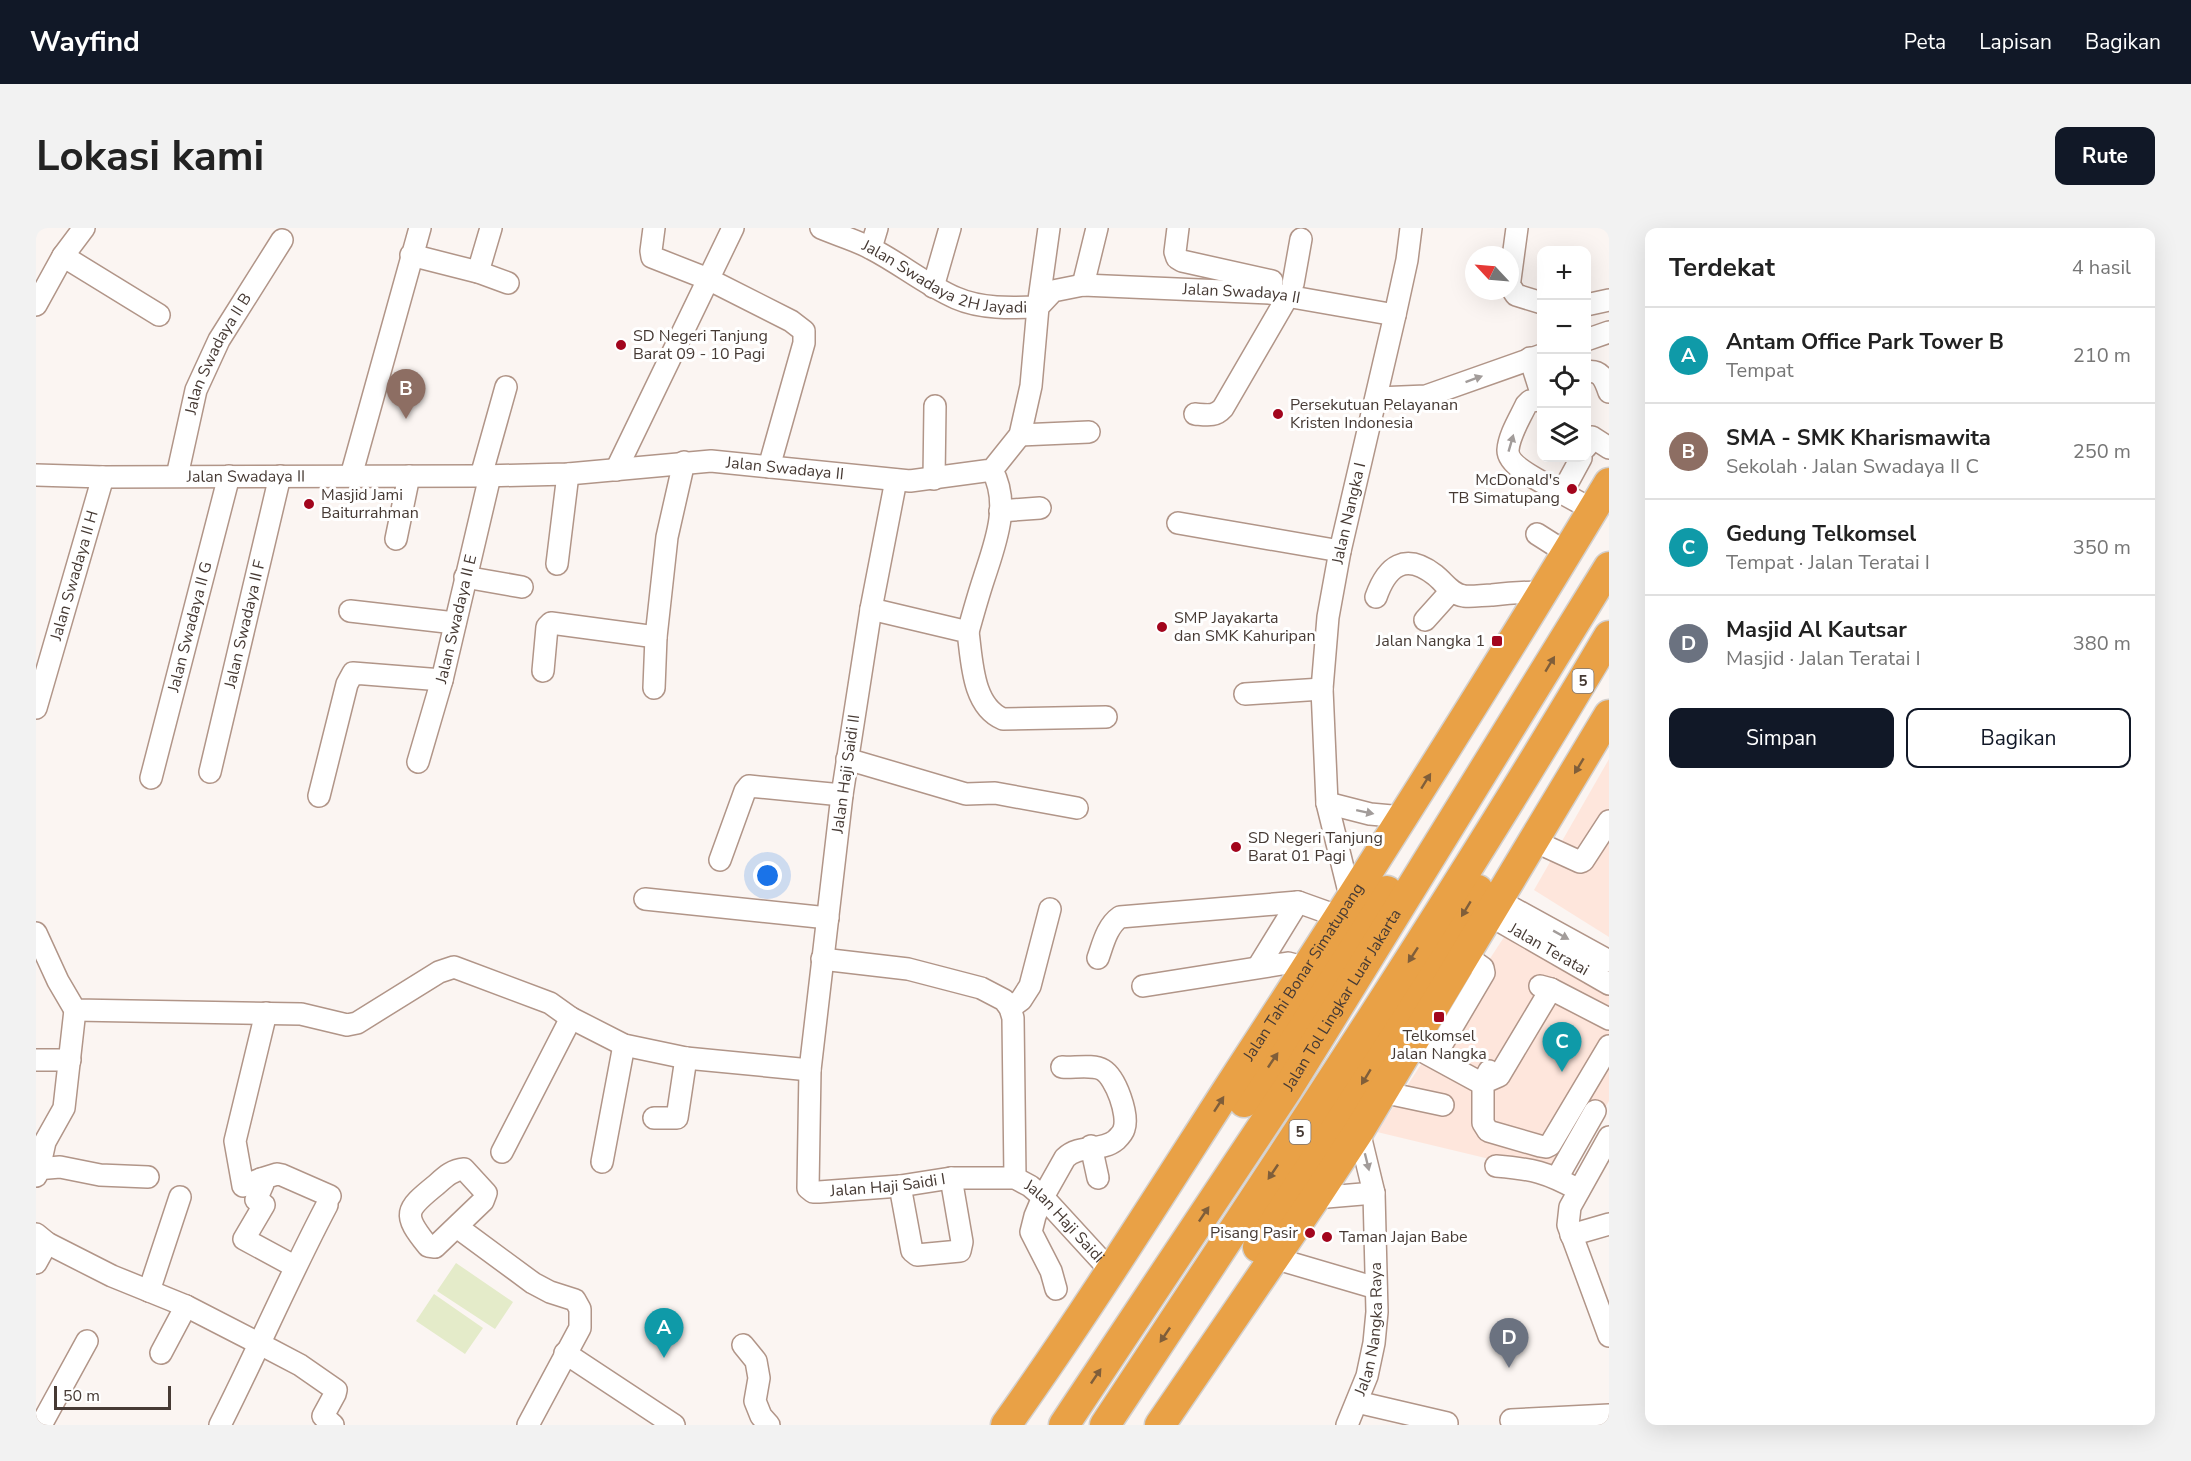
<!DOCTYPE html>
<html lang="id">
<meta charset="utf-8">
<style>
body{margin:0;font-family:"Nunito Sans",sans-serif;background:#f2f2f2;color:#222}
.controls{position:absolute;right:18px;top:18px;display:grid;overflow:hidden;border-radius:12px;box-shadow:0 6px 24px #0002}
.controls button{width:54px;height:54px;display:grid;place-items:center;padding:0;border:0;border-bottom:2px solid #e0e0e0;background:#fff;color:#222;font:30px sans-serif}
.compass{position:absolute;left:1429px;top:18px;width:54px;height:54px;border-radius:50%;background:#fff;box-shadow:0 6px 24px #0002;rotate:296deg}
.scale{position:absolute;left:18px;bottom:15px;width:117px;box-sizing:border-box;padding-left:6px;border:3px solid #463a34;border-top:0;font-size:16px;line-height:21px;white-space:nowrap;color:#463a34;-webkit-text-stroke:4px #fff;paint-order:stroke}
.you{position:absolute;left:732px;top:648px;width:21px;height:21px;margin:-15px;border:4px solid #fff;border-radius:50%;background:#1a73e8;box-shadow:0 0 0 9px #1a73e833}
.badge{display:grid;place-items:center;width:39px;height:39px;border-radius:50%;background:#111827;color:#fff;font-size:20px;font-weight:700}
.pin{position:absolute;translate:-50% -50px;filter:drop-shadow(0 2px 3px #0008)}
.pin::after{content:'';position:absolute;top:32px;width:21px;height:18px;background:inherit;clip-path:polygon(0 0,100% 0,50% 100%)}
.list{margin:0;padding:0;list-style:none}
h2{display:flex;justify-content:space-between;align-items:center;height:78px;margin:0;padding:0 24px;font-size:26px}
h2 small{font-size:20px;font-weight:400;color:#767676}
.list li{display:grid;grid-template-columns:39px 1fr auto;gap:18px;align-items:center;box-sizing:border-box;height:96px;padding:0 24px;border-top:2px solid #e0e0e0}
.list b{display:block;font-size:22px;white-space:nowrap}
.list p{margin:0;font-size:20px;white-space:nowrap;color:#767676}
.list em{font-size:20px;font-style:normal;color:#767676}
.actions{display:flex;gap:12px;padding:18px 24px}
.actions a{flex:1;padding:14px 0;border:2px solid #111827;border-radius:12px;text-align:center;font-size:21px;color:#111827}
.actions .main{background:#111827;color:#fff}
.icon{flex:none;width:33px;height:33px;fill:none;stroke:currentColor;stroke-width:2;stroke-linecap:round;stroke-linejoin:round}
.map{position:relative;flex:none;width:1573px;height:1197px;overflow:hidden;border-radius:12px}
header{display:flex;align-items:center;gap:36px;box-sizing:border-box;height:84px;padding:0 30px;background:#111827;color:#fff}
header strong{font-size:28px}
nav{display:flex;gap:33px;margin-inline-start:auto;font-size:21px}
.intro{display:flex;align-items:center;justify-content:space-between;box-sizing:border-box;height:144px;padding:0 36px}
h1{margin:0;font-size:42px}
.button{padding:15px 27px;border-radius:12px;background:#111827;color:#fff;font-size:21px;font-weight:700}
main{display:flex;gap:36px;padding:0 36px}
aside{flex:1;background:#fff;border-radius:12px;box-shadow:0 6px 24px #0002}
.map>svg:first-child{display:block}
.built{fill:#fee6dc}
.green{fill:#e4ebc9}
.lines{fill:none;stroke-linecap:round;stroke-linejoin:round}
.minor-casing{stroke:#b19588;stroke-width:24}
.highway-casing{stroke:#d3d0ce;stroke-width:33}
.minor{stroke:#fff;stroke-width:21}
.highway{stroke:#e9a146;stroke-width:30}
.oneway{fill:#a29c9a}
.oneway2{fill:#7f5e3a}
.poi-dot{fill:#a2051d;stroke:#fff;stroke-width:2}
.labels{text-anchor:middle;dominant-baseline:central;stroke-width:6;stroke-linejoin:round;paint-order:stroke}
.shield{fill:#fff;stroke:#7e7571;stroke-width:1.5}
.shield-label{font-size:15px;font-weight:bold;fill:#463a34}
.street-label{font-size:16px;fill:#463a34;stroke:#fff}
.poi-label{font-size:16px;fill:#463a34;stroke:#fff;text-anchor:start}
</style>
<header>
<strong>Wayfind</strong>
<nav><a>Peta</a><a>Lapisan</a><a>Bagikan</a></nav>
</header>
<div class="intro"><h1>Lokasi kami</h1><a class="button">Rute</a></div>
<main>
<div class="map">
<svg width="1573" height="1197" viewBox="0 0 1573 1197">
<rect width="100%" height="100%" fill="#fbf5f2"/>
<path class="built" d="M1573,531V709L1498,662Z
M1470,706L1573,768V873L1529,949L1341,904Z"/>
<path class="green" d="M420,1035L477,1074L459,1101L401,1063Z
M398,1066L447,1100L429,1126L380,1093Z"/>
<g class="lines">
<defs>
<g id="minor">
<path d="M618,0L615,23L616,29L672,51L755,93L768,103V115L733,239"/>
<path id="s1" d="M785,0C801,7 820,12 836,21C865,36 890,57 920,70C945,81 975,80 1002,79L1013,0"/>
<path d="M1142,0L1139,24L1141,30L1146,33L1236,53L1234,65"/>
<path d="M835,20L841,0"/>
<path d="M375,27L442,44L472,55"/>
<path d="M27,28L123,87"/>
<path d="M442,44L455,0"/>
<path d="M1474,52L1481,0"/>
<path d="M1257,56L1265,11"/>
<path d="M1047,57L1061,0"/>
<path d="M1474,58L1480,67L1506,75"/>
<path d="M897,59L914,0"/>
<path d="M0,77L27,28L48,0"/>
<path d="M1550,77L1573,72"/>
<path d="M1550,112L1573,104"/>
<path d="M1494,130L1506,168"/>
<path d="M1550,144C1565,141 1569,152 1573,164"/>
<path d="M1341,170L1390,168L1506,127"/>
<path d="M1506,172L1494,173L1490,177C1484,190 1473,207 1472,222C1471,239 1512,257 1526,265"/>
<path d="M1159,186C1171,187 1179,189 1187,180L1252,68"/>
<path d="M984,207L1053,204"/>
<path d="M1550,219L1556,209L1573,220"/>
<path d="M1545,230L1526,265L1557,282"/>
<path d="M580,242L697,0"/>
<path id="s2" d="M0,247L67,249L445,248L532,246L675,233L874,253L956,242L984,207L995,158L1002,79L1017,63L1047,57L1234,65L1359,87"/>
<path id="s3" d="M141,248L160,162L183,112L246,12"/>
<path d="M315,248L384,0"/>
<path d="M445,248L470,159"/>
<path d="M898,251L899,178"/>
<path id="s4" d="M860,252L835,381L806,567L774,842L772,960L777,964H783L864,958L915,950H979L994,958L1007,969L1074,1042"/>
<path d="M964,283L1004,280"/>
<path d="M1142,295L1304,323"/>
<path d="M1501,306L1531,325"/>
<path d="M360,311L373,248"/>
<path d="M521,336L532,246"/>
<path d="M429,349L486,359"/>
<path d="M1340,369C1351,338 1369,324 1399,347C1409,355 1415,366 1428,368C1437,369 1447,367 1456,367C1473,365 1490,364 1507,364"/>
<path d="M835,381L932,404C936,432 936,478 967,491L1070,489"/>
<path d="M314,383L419,395"/>
<path d="M1389,392L1415,363"/>
<path d="M932,404C937,386 942,368 948,350C959,316 975,276 956,242"/>
<path d="M507,443L511,399L515,395L620,409"/>
<path d="M618,460L620,409L631,309L648,234"/>
<path d="M1209,466L1286,461"/>
<path id="s5" d="M0,480L67,249"/>
<path d="M811,531L930,566L959,565L1041,580"/>
<path id="s6" d="M382,534L406,452L454,248"/>
<path id="s7" d="M174,544L244,248"/>
<path id="s8" d="M115,550L193,248"/>
<path d="M283,568L311,456L317,445L406,452"/>
<path d="M1291,575L1334,586L1367,589"/>
<path d="M1498,613L1544,634L1547,633L1573,593"/>
<path d="M684,632L709,563L713,558L806,567"/>
<path d="M609,671L792,690"/>
<path id="s9" d="M1315,672L1291,575L1286,461L1292,389L1304,323L1359,87L1371,32L1375,0"/>
<path d="M1462,672L1573,733"/>
<path id="s10" d="M1453,687L1573,756"/>
<path d="M0,705L22,753L39,782L265,786L311,797L321,795L403,744L418,739L514,775L535,790L588,817L650,830L774,842"/>
<path d="M1062,730C1067,716 1071,698 1084,689L1262,674L1304,689"/>
<path d="M786,731L872,741L945,760L968,772L974,780L977,790L979,950"/>
<path d="M1222,739L1262,674"/>
<path d="M1107,758L1252,735L1271,740"/>
<path d="M1504,758L1515,761L1573,791"/>
<path d="M1515,761L1463,848L1447,855V895L1452,903L1504,918L1510,919L1514,917L1573,818"/>
<path d="M974,780L985,772L994,758L1014,681"/>
<path d="M1375,817L1443,854L1447,855L1453,843"/>
<path d="M1399,828L1448,745L1447,740L1429,727"/>
<path d="M0,832H34"/>
<path d="M1346,864L1407,877"/>
<path d="M618,890H641L650,830"/>
<path d="M1573,909L1534,979L1532,997L1573,1108"/>
<path d="M1055,918L1062,950"/>
<path d="M466,924L535,790"/>
<path d="M566,934L588,817"/>
<path d="M1460,938C1497,941 1510,944 1543,962"/>
<path d="M0,941L24,939L64,947L112,949"/>
<path d="M428,941L450,965L447,973L399,1019L392,1018C366,986 369,982 400,957C409,949 416,942 428,941Z"/>
<path d="M0,948L3,941L9,914L28,880L39,782"/>
<path d="M1521,950L1559,883"/>
<path d="M225,951L207,958L199,913L230,785"/>
<path d="M864,958L876,1023L881,1027L924,1023L926,1014L915,950"/>
<path d="M1279,970L1338,965"/>
<path d="M421,999L497,1055L514,1064L539,1072L544,1081V1100L492,1197"/>
<path d="M0,1006L11,1015L76,1048L150,1078L224,1116L264,1137L300,1162L299,1166L287,1188L297,1197"/>
<path d="M1535,1007L1573,996"/>
<path d="M1238,1030L1340,1060"/>
<path d="M0,1035L11,1015"/>
<path d="M258,1038L208,1011L228,977L220,972L227,956L225,951L241,946L246,947L294,968"/>
<path d="M1020,1061L1015,1043L995,1004L999,988L1007,969L1029,930C1043,916 1066,924 1080,912C1084,908 1087,905 1088,901C1093,887 1080,850 1067,842C1057,836 1038,840 1026,839"/>
<path d="M113,1063L144,969"/>
<path d="M707,1117L720,1133L723,1150L719,1173L725,1188L733,1197"/>
<path d="M125,1125L150,1078"/>
<path d="M529,1125L638,1197"/>
<path d="M1321,1174L1411,1195"/>
<path d="M1475,1192L1573,1187"/>
<path d="M5,1197L51,1113"/>
<path d="M184,1197C221,1124 253,1049 291,977"/>
<path id="s11" d="M1311,1197L1331,1148L1338,1115L1341,1084L1338,965L1323,903"/>
</g>
<g id="highway">
<path d="M1208,874L1351,663"/>
<path d="M1222,1019L1324,859L1442,662"/>
<path id="s12" d="M970,1197C1047,1089 1118,976 1190,864C1321,663 1449,461 1573,255"/>
<path id="s13" d="M1028,1197L1252,860L1573,339"/>
<path d="M1069,1197C1241,937 1414,677 1573,408"/>
<path d="M1124,1197L1279,970L1323,903L1573,487"/>
</g>
</defs>
<use href="#minor" class="minor-casing"/>
<use href="#highway" class="highway-casing"/>
<use href="#minor" class="minor"/>
<use href="#highway" class="highway"/>
</g>
<defs><path id="oneway-solid" d="M-6-.8H1V-3.2L6.5 0L1 3.2V.8H-6Z" transform="scale(1.5)"/></defs>
<g class="oneway">
<use href="#oneway-solid" transform="translate(1438 151) rotate(-20)"/>
<use href="#oneway-solid" transform="translate(1475 215) rotate(-74)"/>
<use href="#oneway-solid" transform="translate(1329 584) rotate(12)"/>
<use href="#oneway-solid" transform="translate(1525 707) rotate(29)"/>
<use href="#oneway-solid" transform="translate(1331 934) rotate(76)"/>
</g>
<g class="oneway2">
<use href="#oneway-solid" transform="translate(1514 436) rotate(-59)"/>
<use href="#oneway-solid" transform="translate(1543 538) rotate(121)"/>
<use href="#oneway-solid" transform="translate(1390 553) rotate(-58)"/>
<use href="#oneway-solid" transform="translate(1430 681) rotate(121)"/>
<use href="#oneway-solid" transform="translate(1377 727) rotate(123)"/>
<use href="#oneway-solid" transform="translate(1237 832) rotate(-56)"/>
<use href="#oneway-solid" transform="translate(1330 849) rotate(121)"/>
<use href="#oneway-solid" transform="translate(1183 876) rotate(-57)"/>
<use href="#oneway-solid" transform="translate(1237 944) rotate(124)"/>
<use href="#oneway-solid" transform="translate(1168 986) rotate(-56)"/>
<use href="#oneway-solid" transform="translate(1129 1107) rotate(124)"/>
<use href="#oneway-solid" transform="translate(1060 1148) rotate(-56)"/>
</g>
<g class="poi-dot">
<circle cx="585" cy="117" r="6"/>
<circle cx="1242" cy="186" r="6"/>
<circle cx="1536" cy="261" r="6"/>
<circle cx="273" cy="276" r="6"/>
<circle cx="1126" cy="399" r="6"/>
<rect x="1455" y="407" width="12" height="12" rx="3"/>
<circle cx="1200" cy="619" r="6"/>
<rect x="1397" y="783" width="12" height="12" rx="3"/>
<circle cx="1274" cy="1005" r="6"/>
<circle cx="1291" cy="1009" r="6"/>
</g>
<g class="labels">
<g class="shield">
<rect x="1536.5" y="441" width="21" height="24" rx="4.5"/>
<rect x="1253.5" y="892" width="21" height="24" rx="4.5"/>
</g>
<g class="shield-label">
<text x="1547" y="453">5</text>
<text x="1264" y="904">5</text>
</g>
<g class="street-label">
<text stroke="none"><textPath href="#s1" startOffset="135">Jalan Swadaya 2H Jayadi</textPath></text>
<text stroke="none"><textPath href="#s2" startOffset="1344">Jalan Swadaya II</textPath></text>
<text stroke="none"><textPath href="#s3" startOffset="130">Jalan Swadaya II B</textPath></text>
<text stroke="none"><textPath href="#s2" startOffset="750">Jalan Swadaya II</textPath></text>
<text stroke="none"><textPath href="#s2" startOffset="210">Jalan Swadaya II</textPath></text>
<text stroke="none"><textPath href="#s9" startOffset="392">Jalan Nangka I</textPath></text>
<text stroke="none"><textPath href="#s5" startOffset="138">Jalan Swadaya II H</textPath></text>
<text stroke="none"><textPath href="#s6" startOffset="148">Jalan Swadaya II E</textPath></text>
<text stroke="none"><textPath href="#s7" startOffset="152">Jalan Swadaya II F</textPath></text>
<text stroke="none"><textPath href="#s8" startOffset="156">Jalan Swadaya II G</textPath></text>
<text transform="translate(810 546) rotate(-82)">Jalan Haji Saidi II</text>
<text stroke="none"><textPath href="#s10" startOffset="69">Jalan Teratai</textPath></text>
<text stroke="none"><textPath href="#s12" startOffset="542">Jalan Tahi Bonar Simatupang</textPath></text>
<text stroke="none"><textPath href="#s13" startOffset="508">Jalan Tol Lingkar Luar Jakarta</textPath></text>
<text stroke="none"><textPath href="#s4" startOffset="796">Jalan Haji Saidi I</textPath></text>
<text stroke="none"><textPath href="#s4" startOffset="990">Jalan Haji Saidi</textPath></text>
<text stroke="none"><textPath href="#s11" startOffset="100">Jalan Nangka Raya</textPath></text>
</g>
<g class="poi-label">
<text x="597" y="108">SD Negeri Tanjung<tspan x="597" dy="18">Barat 09 - 10 Pagi</tspan></text>
<text x="1254" y="177">Persekutuan Pelayanan<tspan x="1254" dy="18">Kristen Indonesia</tspan></text>
<text x="1524" y="252" text-anchor="end">McDonald's<tspan x="1524" dy="18">TB Simatupang</tspan></text>
<text x="285" y="267">Masjid Jami<tspan x="285" dy="18">Baiturrahman</tspan></text>
<text x="1138" y="390">SMP Jayakarta<tspan x="1138" dy="18">dan SMK Kahuripan</tspan></text>
<text x="1449" y="413" text-anchor="end">Jalan Nangka 1</text>
<text x="1212" y="610">SD Negeri Tanjung<tspan x="1212" dy="18">Barat 01 Pagi</tspan></text>
<text x="1403" y="808" text-anchor="middle">Telkomsel<tspan x="1403" dy="18">Jalan Nangka</tspan></text>
<text x="1262" y="1005" text-anchor="end">Pisang Pasir</text>
<text x="1303" y="1009">Taman Jajan Babe</text>
</g>
</g>
</svg>
<div class="controls">
<button>+</button>
<button>−</button>
<button><svg class="icon" aria-label="locate" viewBox="0 0 24 24"><circle cx="12" cy="12" r="6"/><path d="M12 2v4M12 18v4M2 12h4M18 12h4"/></svg></button>
<button><svg class="icon" aria-label="layers" viewBox="0 0 24 24"><path d="M12 4l9 5-9 5-9-5zM3 14l9 5 9-5"/></svg></button>
</div>
<svg class="compass" viewBox="-18 -18 36 36"><path d="M0-13l5 13h-10z" fill="#e53935"/><path d="M0 13l5-13h-10z" fill="#767676"/></svg>
<div class="scale">50 m</div>
<div class="you"></div>
<div class="pin badge" style="left:628px;top:1130px;background:#0f9aa8">A</div>
<div class="pin badge" style="left:370px;top:191px;background:#8d6e63">B</div>
<div class="pin badge" style="left:1526px;top:844px;background:#0f9aa8">C</div>
<div class="pin badge" style="left:1473px;top:1140px;background:#6b7280">D</div>
</div>
<aside>
<h2>Terdekat<small>4 hasil</small></h2>
<ul class="list">
<li><span class="badge" style="background:#0f9aa8">A</span><div><b>Antam Office Park Tower B</b><p>Tempat</p></div><em>210 m</em></li>
<li><span class="badge" style="background:#8d6e63">B</span><div><b>SMA - SMK Kharismawita</b><p>Sekolah · Jalan Swadaya II C</p></div><em>250 m</em></li>
<li><span class="badge" style="background:#0f9aa8">C</span><div><b>Gedung Telkomsel</b><p>Tempat · Jalan Teratai I</p></div><em>350 m</em></li>
<li><span class="badge" style="background:#6b7280">D</span><div><b>Masjid Al Kautsar</b><p>Masjid · Jalan Teratai I</p></div><em>380 m</em></li>
</ul>
<div class="actions"><a class="main">Simpan</a><a>Bagikan</a></div>
</aside>
</main>
